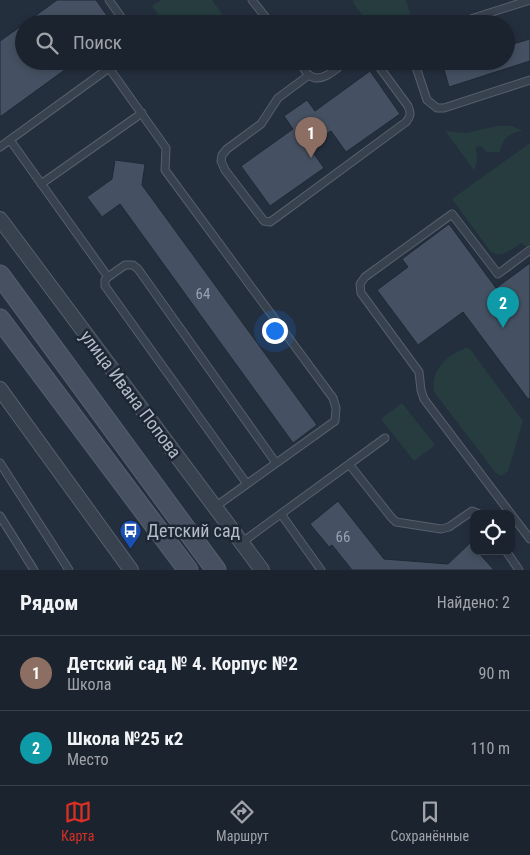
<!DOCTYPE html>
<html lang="ru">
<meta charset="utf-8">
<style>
body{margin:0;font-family:"Roboto Condensed",sans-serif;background:#282f3a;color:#f1f3f6}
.controls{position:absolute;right:15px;bottom:15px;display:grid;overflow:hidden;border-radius:10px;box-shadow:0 2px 8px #0003}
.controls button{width:45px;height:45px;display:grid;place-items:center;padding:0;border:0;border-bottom:1px solid #39404a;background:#1b232e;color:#f1f3f6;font:25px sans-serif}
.you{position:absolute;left:274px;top:330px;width:18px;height:18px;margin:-12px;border:4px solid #fff;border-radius:50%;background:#1a73e8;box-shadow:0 0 0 8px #1a73e833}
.badge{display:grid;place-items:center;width:32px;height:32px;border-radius:50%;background:#d93025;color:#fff;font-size:16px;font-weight:700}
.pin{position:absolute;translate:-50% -41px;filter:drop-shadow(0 1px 2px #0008)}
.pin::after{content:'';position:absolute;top:26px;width:18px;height:15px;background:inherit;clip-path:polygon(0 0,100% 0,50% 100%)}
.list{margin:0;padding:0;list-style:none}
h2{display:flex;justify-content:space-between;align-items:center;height:65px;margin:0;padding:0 20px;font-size:21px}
h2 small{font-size:16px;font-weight:400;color:#a0a4aa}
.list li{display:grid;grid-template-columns:32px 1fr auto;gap:15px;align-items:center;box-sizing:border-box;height:75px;padding:0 20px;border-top:1px solid #39404a}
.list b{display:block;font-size:19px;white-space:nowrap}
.list p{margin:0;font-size:16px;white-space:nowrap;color:#a0a4aa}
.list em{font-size:16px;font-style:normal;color:#a0a4aa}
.icon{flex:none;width:28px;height:28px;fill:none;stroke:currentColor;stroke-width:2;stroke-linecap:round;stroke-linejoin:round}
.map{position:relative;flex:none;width:530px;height:570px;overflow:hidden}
.search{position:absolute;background:#1b232e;box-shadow:0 2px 8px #0003;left:15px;right:15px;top:15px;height:55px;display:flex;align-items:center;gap:12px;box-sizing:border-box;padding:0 18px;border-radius:28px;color:#a0a4aa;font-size:19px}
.sheet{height:215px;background:#1b232e}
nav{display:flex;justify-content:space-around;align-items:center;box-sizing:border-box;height:70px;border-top:1px solid #39404a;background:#1b232e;font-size:14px;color:#a0a4aa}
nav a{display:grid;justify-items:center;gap:2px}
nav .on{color:#d93025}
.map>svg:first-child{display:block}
.green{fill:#263c3f}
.building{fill:#455162;stroke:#1f2835}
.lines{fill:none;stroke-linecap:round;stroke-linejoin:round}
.lane-casing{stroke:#565f6c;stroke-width:9}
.street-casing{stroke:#565f6c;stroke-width:16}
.secondary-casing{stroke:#565f6c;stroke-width:21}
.lane{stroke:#38414e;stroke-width:7}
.street{stroke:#38414e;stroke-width:14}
.secondary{stroke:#465061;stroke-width:19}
.labels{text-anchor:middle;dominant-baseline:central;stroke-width:5;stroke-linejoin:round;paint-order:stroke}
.number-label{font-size:15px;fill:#98a1af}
.street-label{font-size:18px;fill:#b4bcc9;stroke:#1d2633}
.poi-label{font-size:18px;fill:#b4bcc9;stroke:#1d2633;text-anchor:start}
</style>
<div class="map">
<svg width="530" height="570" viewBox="0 0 530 570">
<rect width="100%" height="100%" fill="#242f3e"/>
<path class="green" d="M161,0H212L229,24H164L152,6Z
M355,0H406L411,17L388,24H369L352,1Z
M497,126H512L523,131C510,132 502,139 500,152H486L482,146L476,147L477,161L474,170L445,131L466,133Z
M530,143V246H525L521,243C512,249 502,259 491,252L452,199Z
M466,348L470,349L523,421L508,471L501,476L496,473L434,392C430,370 447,355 466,348Z
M402,403L435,445L414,461L381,419Z"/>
<path class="building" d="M57,0H96L113,24H24Z
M24,24V61H77L0,117V41Z
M530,39V61L449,87L443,66L459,61H506V46Z
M370,71L400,114L346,152L331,131L320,138L309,147L324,168L270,206L241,166L293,129L284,116L307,100L315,111Z
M115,160L145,164L142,185L317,425L293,443L120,204L102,217L87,197L112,179Z
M449,224L496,288L530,263V398L528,399L463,312L418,345L377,290L408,267L402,259Z
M338,501L384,559L448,564L470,543L474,547V551H477L494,570H352L332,545L329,547L310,524Z"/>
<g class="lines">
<defs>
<path id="lane" d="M109,0L126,24
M252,0L271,24
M306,24L311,22L321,24
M455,24L530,0
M299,61C302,65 305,72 309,75C321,85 337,68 346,61
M414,61L427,100L437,108H444L530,80
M309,75L278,98L261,124L227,149L222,155L221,161L225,170L264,221L270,222L277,217L406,122C411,116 411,113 408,106L375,61
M10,140L108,277L105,280V286L247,484L335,421L336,408L333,398L165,170L166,148L109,68
M0,147L109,68L113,61
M41,184L142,113
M108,277L125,265H133L138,269L276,463
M0,463L69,570
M349,464L391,517L396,522L441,529L449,527L472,511L479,514
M215,507L247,484
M281,514L321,570
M511,514L424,399L421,390L419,372L361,293L360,284L365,277L452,214L498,274L530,250
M511,514L530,539
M0,516L34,570
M241,543L385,438
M506,551L519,570"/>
<path id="street" d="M0,219L262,570
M0,389L131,570"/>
<path id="secondary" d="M0,275L216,570
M0,319L188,570"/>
</defs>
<use href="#lane" class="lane-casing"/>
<use href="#street" class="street-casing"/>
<use href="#secondary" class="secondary-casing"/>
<use href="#lane" class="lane"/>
<use href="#street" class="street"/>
<use href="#secondary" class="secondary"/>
</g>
<defs>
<symbol id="bus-pin" viewBox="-11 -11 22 30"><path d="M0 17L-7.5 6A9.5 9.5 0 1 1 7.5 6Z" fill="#1a4fb4" stroke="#1d2633"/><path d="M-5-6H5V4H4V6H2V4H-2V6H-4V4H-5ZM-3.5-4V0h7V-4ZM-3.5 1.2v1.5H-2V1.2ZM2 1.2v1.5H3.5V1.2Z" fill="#fff"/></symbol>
</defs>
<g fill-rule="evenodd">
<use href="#bus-pin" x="118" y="518" width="25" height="34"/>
</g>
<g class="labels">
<g class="number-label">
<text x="203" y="294">64</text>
<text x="343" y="537">66</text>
</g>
<g class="street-label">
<text transform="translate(131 394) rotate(53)">улица Ивана Попова</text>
</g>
<g class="poi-label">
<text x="147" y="530">Детский сад</text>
</g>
</g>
</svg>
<div class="controls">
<button><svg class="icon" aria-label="locate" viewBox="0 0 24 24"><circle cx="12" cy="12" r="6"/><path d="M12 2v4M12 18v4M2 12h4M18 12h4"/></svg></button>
</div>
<div class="you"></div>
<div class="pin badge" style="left:311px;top:158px;background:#8d6e63">1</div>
<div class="pin badge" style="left:503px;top:328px;background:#0f9aa8">2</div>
<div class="search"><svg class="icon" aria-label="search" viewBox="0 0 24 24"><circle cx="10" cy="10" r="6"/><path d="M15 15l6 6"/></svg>Поиск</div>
</div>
<section class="sheet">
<h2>Рядом<small>Найдено: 2</small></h2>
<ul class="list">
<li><span class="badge" style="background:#8d6e63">1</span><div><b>Детский сад № 4. Корпус №2</b><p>Школа</p></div><em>90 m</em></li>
<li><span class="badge" style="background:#0f9aa8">2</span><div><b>Школа №25 к2</b><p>Место</p></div><em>110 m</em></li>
</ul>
</section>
<nav>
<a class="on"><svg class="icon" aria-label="map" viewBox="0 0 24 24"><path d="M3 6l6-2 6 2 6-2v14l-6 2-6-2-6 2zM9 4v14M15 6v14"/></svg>Карта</a>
<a><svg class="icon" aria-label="directions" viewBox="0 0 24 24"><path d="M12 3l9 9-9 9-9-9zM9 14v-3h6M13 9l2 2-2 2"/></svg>Маршрут</a>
<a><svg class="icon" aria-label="saved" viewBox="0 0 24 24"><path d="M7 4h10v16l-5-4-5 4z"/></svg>Сохранённые</a>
</nav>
